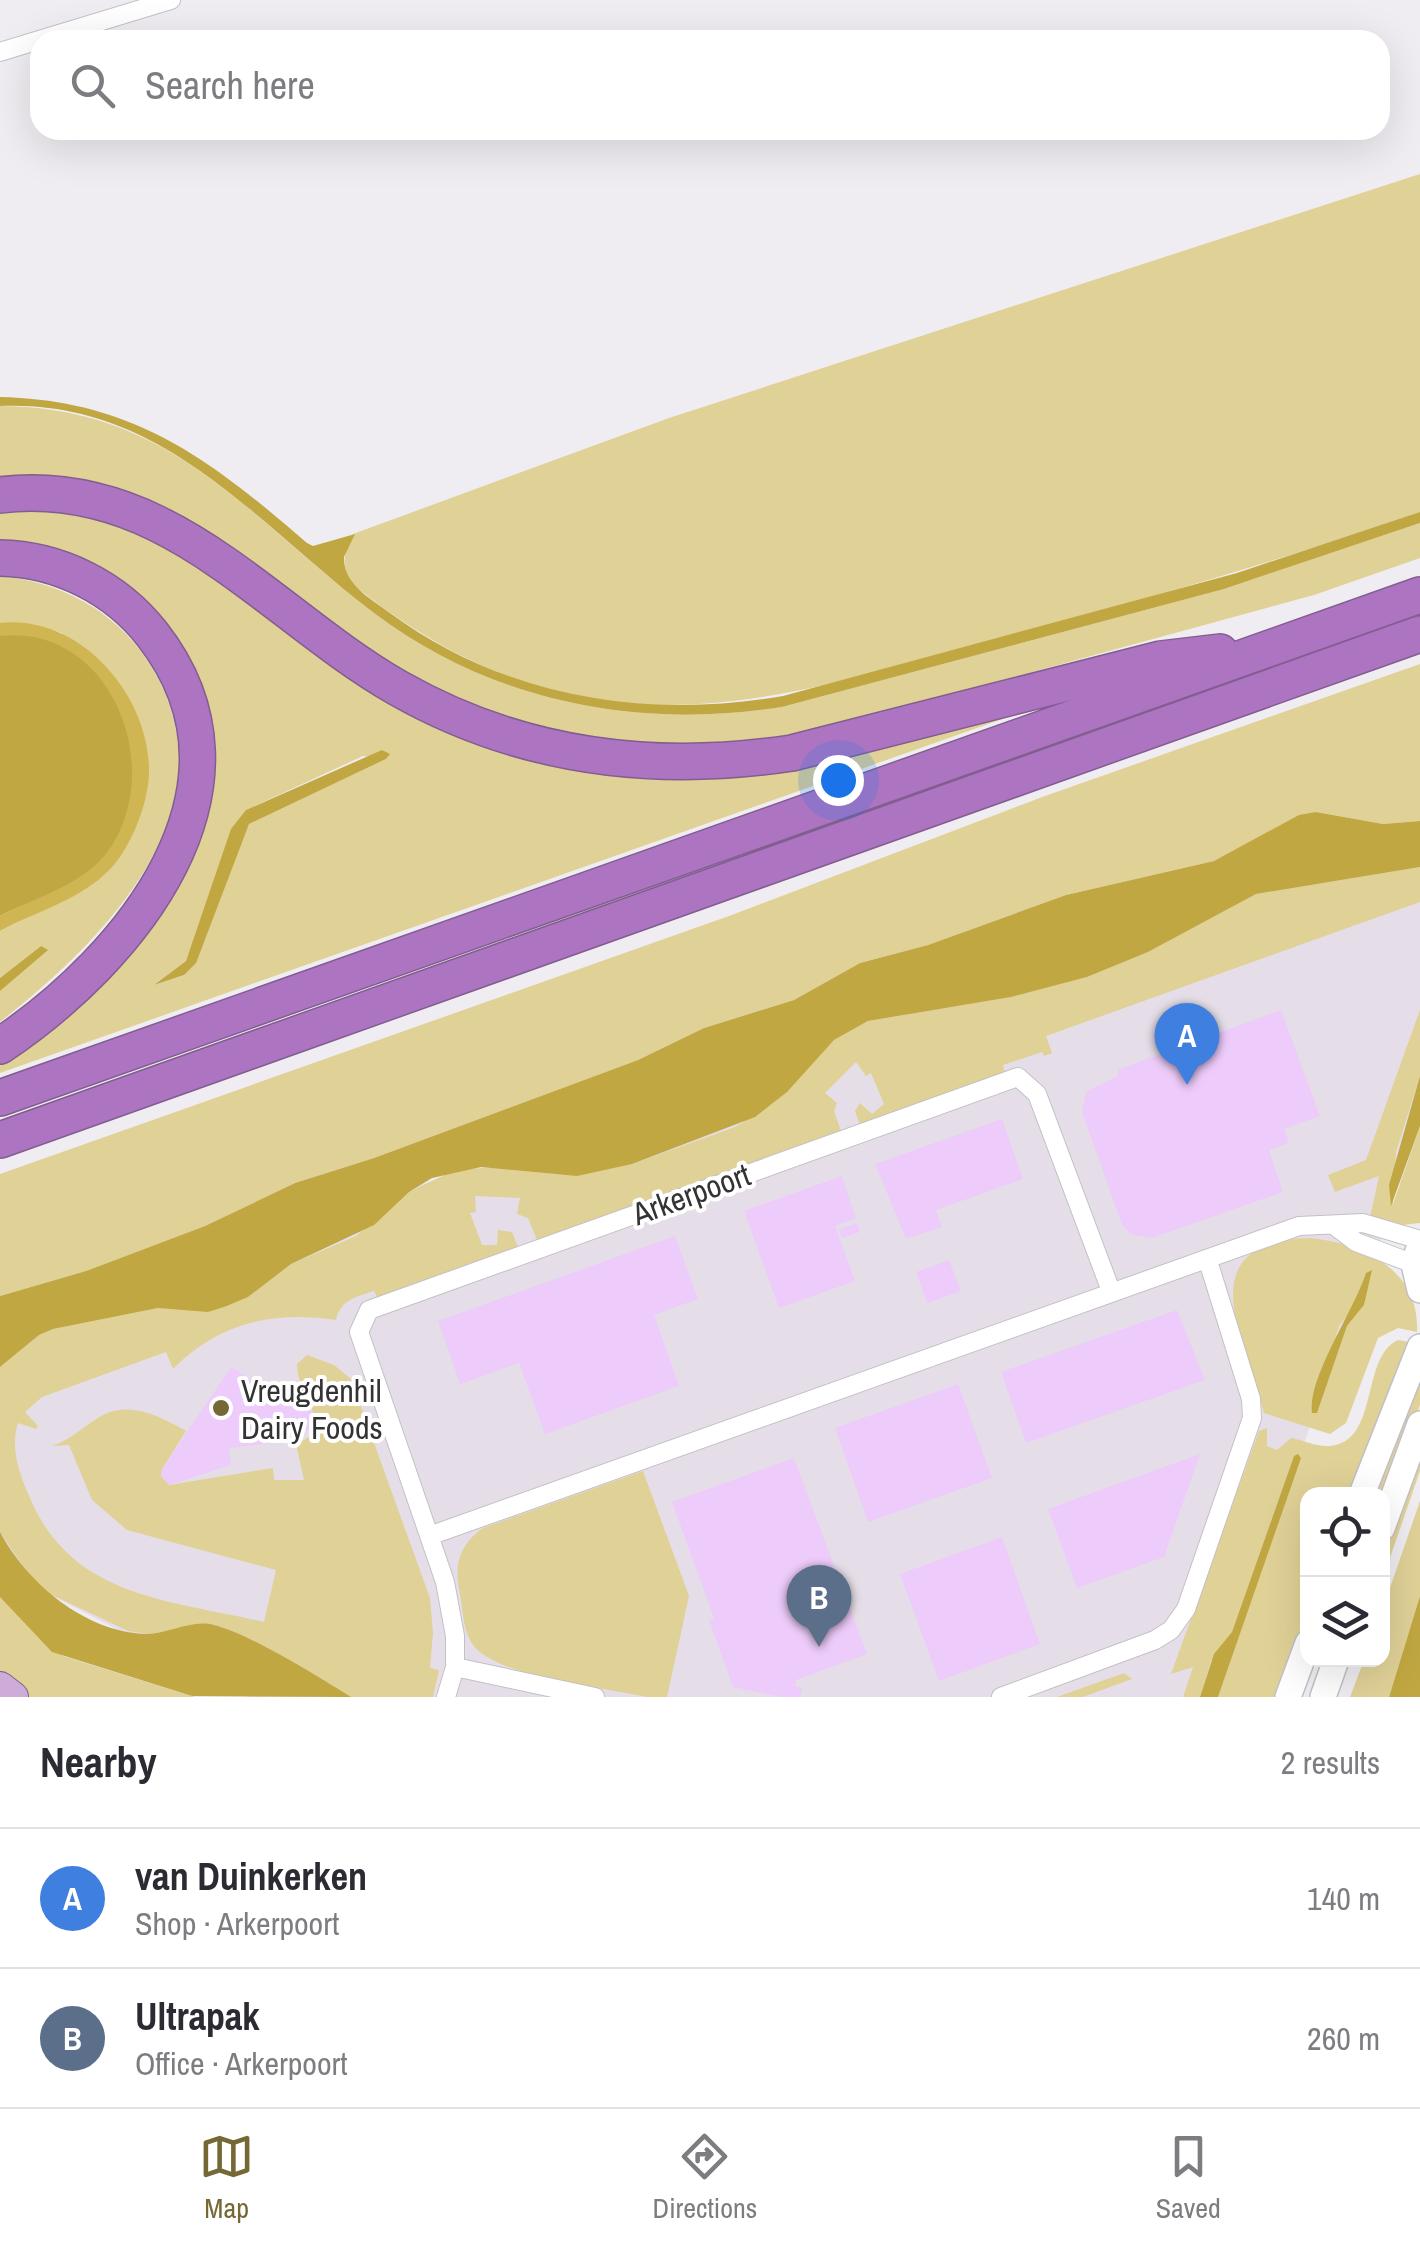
<!DOCTYPE html>
<meta charset="utf-8">
<style>
body{margin:0;font-family:"Archivo Narrow",sans-serif;background:#f2f2f3;color:#2b2b33}
.controls{position:absolute;right:30px;bottom:30px;display:grid;overflow:hidden;border-radius:20px;box-shadow:0 10px 40px #0002}
.controls button{width:90px;height:90px;display:grid;place-items:center;padding:0;border:0;border-bottom:2px solid #e1e1e2;background:#fff;color:#2b2b33;font:50px sans-serif}
.you{position:absolute;left:838px;top:780px;width:35px;height:35px;margin:-25px;border:8px solid #fff;border-radius:50%;background:#1a73e8;box-shadow:0 0 0 15px #1a73e833}
.badge{display:grid;place-items:center;width:65px;height:65px;border-radius:50%;background:#756835;color:#fff;font-size:32px;font-weight:700}
.pin{position:absolute;translate:-50% -82px;filter:drop-shadow(0 2px 5px #0008)}
.pin::after{content:'';position:absolute;top:52px;width:35px;height:30px;background:inherit;clip-path:polygon(0 0,100% 0,50% 100%)}
.list{margin:0;padding:0;list-style:none}
h2{display:flex;justify-content:space-between;align-items:center;height:130px;margin:0;padding:0 40px;font-size:42px}
h2 small{font-size:32px;font-weight:400;color:#7c7c81}
.list li{display:grid;grid-template-columns:65px 1fr auto;gap:30px;align-items:center;box-sizing:border-box;height:140px;padding:0 40px;border-top:2px solid #e1e1e2}
.list b{display:block;font-size:38px;white-space:nowrap}
.list p{margin:0;font-size:32px;white-space:nowrap;color:#7c7c81}
.list em{font-size:32px;font-style:normal;color:#7c7c81}
.icon{flex:none;width:55px;height:55px;fill:none;stroke:currentColor;stroke-width:2;stroke-linecap:round;stroke-linejoin:round}
.map{position:relative;flex:none;width:1420px;height:1697px;overflow:hidden}
.search{position:absolute;background:#fff;box-shadow:0 10px 40px #0002;left:30px;right:30px;top:30px;height:110px;display:flex;align-items:center;gap:25px;box-sizing:border-box;padding:0 35px;border-radius:30px;color:#7c7c81;font-size:38px}
.sheet{height:410px;background:#fff}
nav{display:flex;justify-content:space-around;align-items:center;box-sizing:border-box;height:140px;border-top:2px solid #e1e1e2;background:#fff;font-size:28px;color:#7c7c81}
nav a{display:grid;justify-items:center;gap:5px}
nav .on{color:#756835}
.map>svg:first-child{display:block}
.built{fill:#e5dee8}
.green{fill:#e0d197;fill-rule:evenodd}
.forest{fill:#d0b652}
.water{fill:#c0a742}
.building{fill:#edcbfa}
.lines{fill:none;stroke-linecap:round;stroke-linejoin:round}
.minor-casing{stroke:#c3c0c4;stroke-width:20}
.secondary-casing{stroke:#c3c0c4;stroke-width:28}
.primary-casing{stroke:#825e90;stroke-width:32}
.motorway-casing{stroke:#825e90;stroke-width:38}
.minor{stroke:#fff;stroke-width:18}
.secondary{stroke:#fff;stroke-width:25}
.primary{stroke:#ceacda;stroke-width:30}
.motorway{stroke:#ad75c1;stroke-width:35}
.poi-dot{fill:#756835;stroke:#fff;stroke-width:4}
.labels{text-anchor:middle;dominant-baseline:central;stroke-width:8;stroke-linejoin:round;paint-order:stroke}
.street-label{font-size:32px;fill:#333234;stroke:#fff}
.poi-label{font-size:32px;fill:#333234;stroke:#fff;text-anchor:start}
</style>
<div class="map">
<svg width="1420" height="1697" viewBox="0 0 1420 1697">
<rect width="100%" height="100%" fill="#f0edf2"/>
<path class="built" d="M1420,835V1105L1372,1270L1338,1348L1213,1697H248L0,1569V1332Z"/>
<path class="green" d="M1420,174V512C1289,558 1156,596 1022,633C765,704 582,770 351,583C340,563 345,551 353,534L669,418Z
M0,406C173,407 248,518 374,613C492,702 638,730 782,707L1224,589L1420,523V558L1314,595L827,728C666,759 529,746 388,661C258,583 170,457 0,477Z
M0,504L118,515L262,600L586,765L1048,703L0,1073V1056L195,829L161,632L0,550ZM363,756L386,759L249,824L184,975L154,985L186,961L246,810Z
M0,576C59,582 113,609 147,660C241,803 107,938 0,1022V991L41,946L0,978V931L84,890L122,854L62,633L33,624L0,623Z
M1420,664V821L1383,824L1316,812L1214,861L1066,895L928,945L860,963L794,1000L704,1028L638,1060L374,1158L295,1183L205,1226L86,1271L0,1296V1174L729,916L1045,796Z
M1420,867V902L1046,1036L1052,1053L1044,1056L1042,1052L1003,1065L1005,1073L860,1125L855,1111L860,1103L872,1114L884,1104L871,1073L866,1076L856,1062L825,1093L837,1103L834,1111L841,1131L537,1240L528,1218L517,1214L520,1198L475,1196L476,1212L470,1213L482,1245H497L498,1230L512,1232L518,1247L377,1297L374,1291C356,1297 340,1300 336,1320C273,1311 220,1322 173,1369L166,1352L42,1397L25,1412L38,1426L36,1429L18,1423C10,1449 19,1473 30,1498C72,1598 170,1600 264,1622L276,1570L127,1530L92,1500L69,1445L52,1446C72,1439 80,1429 98,1418C128,1399 159,1416 186,1431L162,1469L161,1476L169,1485L273,1468L274,1480H304L296,1444L315,1434C319,1407 297,1390 297,1364L307,1355L334,1365L351,1379L430,1598L433,1633L430,1668L439,1670L433,1697H351L211,1624L148,1634L128,1631L50,1594L30,1577L0,1532V1367L39,1335L53,1329L158,1308L208,1311L227,1306L248,1297L291,1264L356,1236L409,1192L455,1170L498,1167L554,1174L632,1164L735,1127L773,1103L834,1040L868,1021L1011,997L1087,977L1148,952L1256,894Z
M1420,1010V1076L1396,1152L1393,1204L1420,1126V1223L1402,1225L1370,1217L1379,1176L1335,1192L1328,1175L1366,1160Z
M1311,1238C1364,1244 1420,1270 1417,1332L1398,1328L1378,1338L1346,1423L1330,1434L1264,1413C1245,1340 1185,1241 1311,1238ZM1366,1274L1364,1305L1347,1326L1317,1412L1312,1413L1339,1326L1357,1303Z
M1398,1340L1414,1343L1350,1494H1308L1307,1611L1276,1697H1218L1300,1456H1294L1232,1632L1211,1661L1200,1697H1183L1193,1667L1171,1674L1259,1431L1267,1428V1446L1277,1450L1291,1438C1303,1440 1316,1447 1329,1446C1380,1443 1360,1357 1398,1340Z
M1420,1366V1405L1383,1511L1382,1494H1375Z
M1420,1444V1471L1383,1578V1549Z
M643,1471L689,1596L667,1697H647C606,1688 491,1677 471,1642C462,1627 463,1606 459,1589C454,1563 461,1543 483,1528Z
M1420,1501V1596L1389,1697H1350L1364,1660H1382L1383,1608Z
M0,1597L63,1656L195,1697H30L0,1678Z
M1124,1673L1132,1679L1083,1697H1057Z"/>
<path class="forest" d="M0,623C78,614 147,692 149,767C150,795 137,831 122,854C95,896 41,909 0,931V916C56,885 94,881 124,819L57,645L31,637L0,636Z"/>
<path class="water" d="M0,397C133,400 210,459 307,543L313,546L355,534L344,557C343,584 370,598 390,613C504,697 645,720 783,696L1237,573L1420,512V523L1224,589L782,707C638,730 492,702 374,613C256,524 163,399 0,406Z
M0,636C108,623 166,762 111,847C86,885 37,896 0,916Z
M382,750L390,754L386,759L249,824L196,963L184,975L154,985L186,961L231,829L246,810Z
M1316,812L1383,824L1420,821V867L1256,894L1148,952L1087,977L1011,997L868,1021L834,1040L787,1092L755,1117L632,1164L577,1176L481,1167L432,1178L409,1192L374,1225L291,1264L248,1297L227,1306L208,1312L158,1308L53,1329L39,1335L0,1367V1296L86,1271L205,1226L295,1183L374,1158L638,1060L704,1028L794,1000L860,963L928,945L1066,895L1214,861L1299,815Z
M41,946L48,950L0,991V978Z
M1420,1076V1126L1391,1206L1389,1185Z
M1372,1270L1364,1305L1347,1326L1317,1413H1312C1307,1378 1355,1309 1366,1273Z
M1298,1454L1301,1458L1218,1697H1200L1214,1654L1232,1632L1294,1456Z
M0,1532C27,1583 85,1632 146,1634C169,1634 192,1619 214,1625C252,1635 317,1676 351,1697L192,1696L52,1652L0,1597Z
M1420,1596V1697H1389Z"/>
<path class="building" d="M1281,1010L1320,1116L1284,1129L1289,1143L1269,1150L1283,1192L1152,1238L1132,1235L1122,1225L1082,1112L1086,1092L1119,1075L1117,1070Z
M1002,1119L1023,1179L936,1210L942,1227L906,1239L875,1164Z
M842,1176L856,1218L835,1226L855,1281L779,1308L744,1211Z
M857,1223L860,1232L842,1238L839,1229Z
M675,1236L698,1299L654,1315L679,1386L545,1434L519,1363L460,1384L438,1321Z
M949,1260L961,1291L927,1303L916,1272Z
M1177,1310L1205,1380L1026,1443L1001,1372Z
M231,1367L271,1392L274,1387L312,1411L313,1427L287,1437L288,1441L229,1448L231,1465L169,1485L161,1476L162,1469Z
M958,1384L992,1478L868,1522L835,1428Z
M1200,1454L1164,1557L1077,1588L1048,1509Z
M794,1458L867,1654L796,1680L795,1686L802,1688L800,1697H782L733,1687L709,1620L714,1618L672,1502Z
M1002,1537L1040,1644L939,1681L900,1574Z"/>
<g class="lines">
<defs>
<path id="minor" d="M0,52L171,0
M1335,1226L1356,1242L1414,1264
M429,1536L1299,1226L1363,1223L1420,1240
M455,1667L595,1697
M446,1697L455,1667V1636L445,1582L359,1332L369,1310L1018,1077L1037,1094L1111,1291
M1001,1697L1155,1640L1171,1630L1186,1609L1252,1418L1251,1399L1208,1261"/>
<path id="secondary" d="M1420,1245L1414,1264L1420,1290
M1362,1494L1420,1347
M1382,1528L1420,1424
M1288,1697L1308,1643
M1323,1697L1336,1660"/>
<path id="primary" d="M0,1687L13,1697"/>
<path id="motorway" d="M0,495C167,475 267,613 398,688C521,758 653,774 792,753L1161,659L1220,652
M0,558C59,559 116,588 152,634C272,787 130,959 0,1046
M0,1098L1420,595
M0,1140L1420,634"/>
</defs>
<use href="#minor" class="minor-casing"/>
<use href="#secondary" class="secondary-casing"/>
<use href="#primary" class="primary-casing"/>
<use href="#motorway" class="motorway-casing"/>
<use href="#minor" class="minor"/>
<use href="#secondary" class="secondary"/>
<use href="#primary" class="primary"/>
<use href="#motorway" class="motorway"/>
</g>
<circle class="poi-dot" cx="221" cy="1408" r="10"/>
<g class="labels">
<g class="street-label">
<text transform="translate(691 1194) rotate(-20)">Arkerpoort</text>
</g>
<g class="poi-label">
<text x="241" y="1390">Vreugdenhil<tspan x="241" dy="37">Dairy Foods</tspan></text>
</g>
</g>
</svg>
<div class="controls">
<button><svg class="icon" aria-label="locate" viewBox="0 0 24 24"><circle cx="12" cy="12" r="6"/><path d="M12 2v4M12 18v4M2 12h4M18 12h4"/></svg></button>
<button><svg class="icon" aria-label="layers" viewBox="0 0 24 24"><path d="M12 4l9 5-9 5-9-5zM3 14l9 5 9-5"/></svg></button>
</div>
<div class="you"></div>
<div class="pin badge" style="left:1187px;top:1085px;background:#3f7fe0">A</div>
<div class="pin badge" style="left:819px;top:1647px;background:#5c6f8a">B</div>
<div class="search"><svg class="icon" aria-label="search" viewBox="0 0 24 24"><circle cx="10" cy="10" r="6"/><path d="M15 15l6 6"/></svg>Search here</div>
</div>
<section class="sheet">
<h2>Nearby<small>2 results</small></h2>
<ul class="list">
<li><span class="badge" style="background:#3f7fe0">A</span><div><b>van Duinkerken</b><p>Shop · Arkerpoort</p></div><em>140 m</em></li>
<li><span class="badge" style="background:#5c6f8a">B</span><div><b>Ultrapak</b><p>Office · Arkerpoort</p></div><em>260 m</em></li>
</ul>
</section>
<nav>
<a class="on"><svg class="icon" aria-label="map" viewBox="0 0 24 24"><path d="M3 6l6-2 6 2 6-2v14l-6 2-6-2-6 2zM9 4v14M15 6v14"/></svg>Map</a>
<a><svg class="icon" aria-label="directions" viewBox="0 0 24 24"><path d="M12 3l9 9-9 9-9-9zM9 14v-3h6M13 9l2 2-2 2"/></svg>Directions</a>
<a><svg class="icon" aria-label="saved" viewBox="0 0 24 24"><path d="M7 4h10v16l-5-4-5 4z"/></svg>Saved</a>
</nav>
